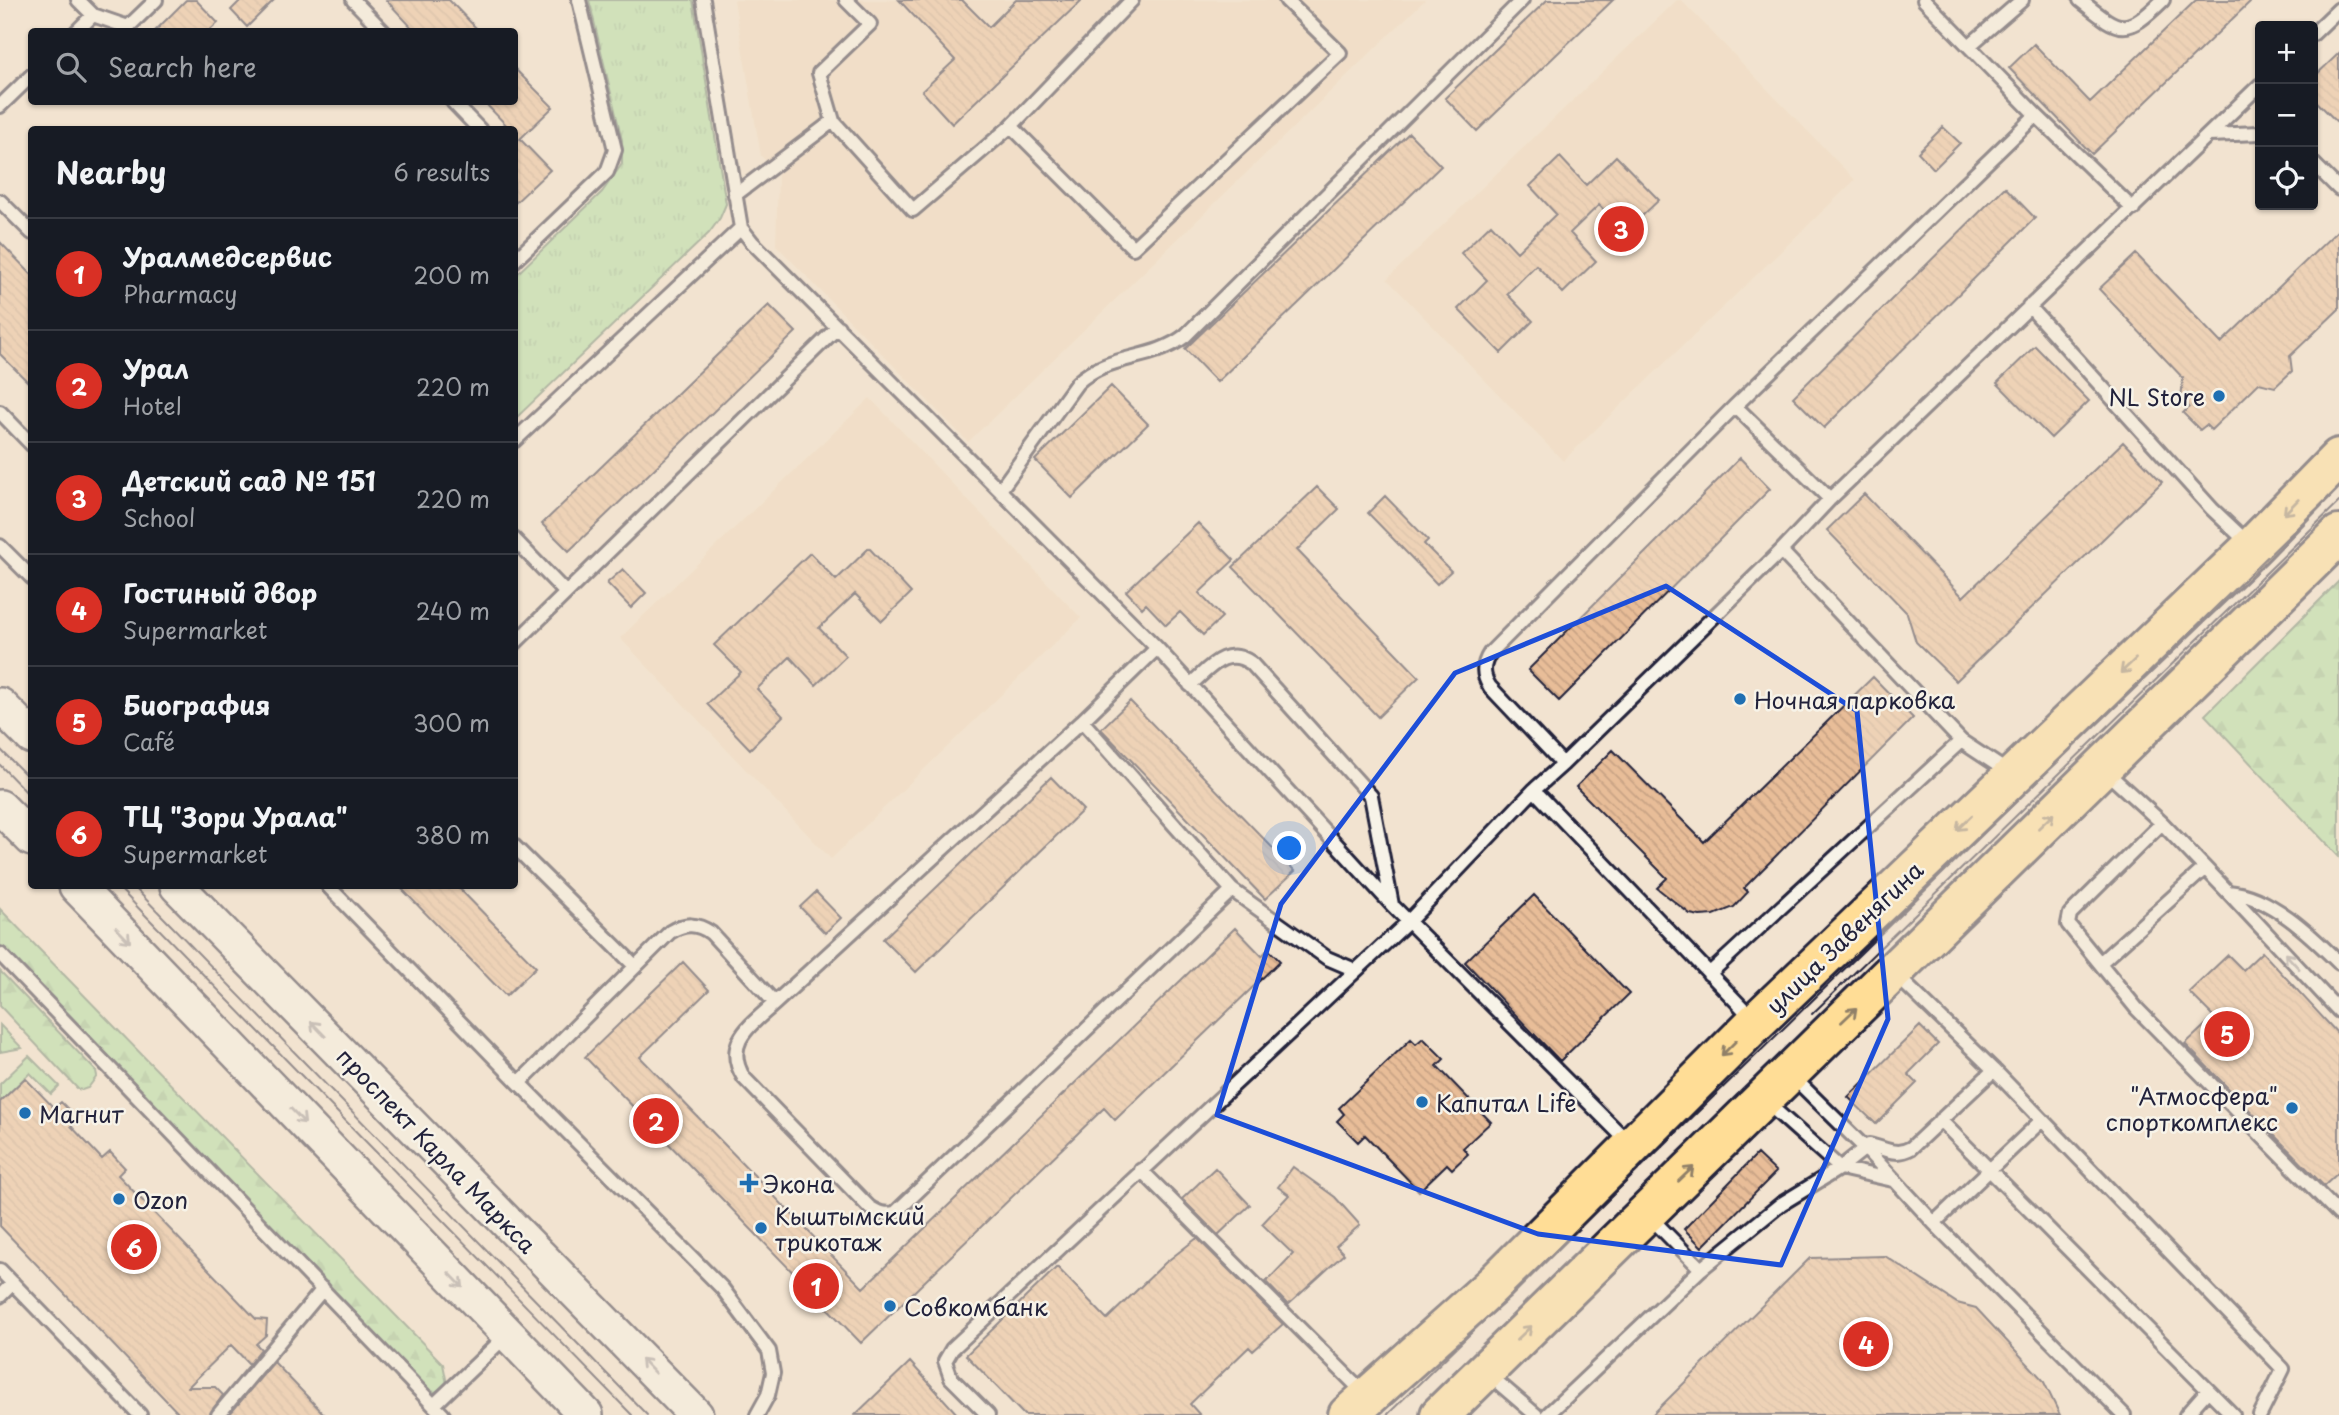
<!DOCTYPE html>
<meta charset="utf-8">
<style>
body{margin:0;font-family:"Playpen Sans",sans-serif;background:#242831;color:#f1f3f6}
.controls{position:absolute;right:21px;top:21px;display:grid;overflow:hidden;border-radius:7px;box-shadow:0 2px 5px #0004}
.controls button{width:63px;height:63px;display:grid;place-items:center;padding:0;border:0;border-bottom:2px solid #363941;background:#171b24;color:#f1f3f6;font:35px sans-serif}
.you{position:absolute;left:1290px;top:849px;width:24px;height:24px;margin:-18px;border:5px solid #fff;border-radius:50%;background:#1a73e8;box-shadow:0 0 0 10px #1a73e833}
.badge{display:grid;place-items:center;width:46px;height:46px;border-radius:50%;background:#d93025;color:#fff;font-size:23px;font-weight:700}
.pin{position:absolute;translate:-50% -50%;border:4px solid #fff;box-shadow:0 2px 7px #0006}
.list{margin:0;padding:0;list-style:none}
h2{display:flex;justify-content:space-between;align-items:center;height:91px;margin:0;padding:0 28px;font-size:30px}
h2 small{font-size:23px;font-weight:400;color:#9ea1a6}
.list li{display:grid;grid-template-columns:46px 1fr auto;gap:21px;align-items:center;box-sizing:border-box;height:112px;padding:0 28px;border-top:2px solid #363941}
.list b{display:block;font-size:26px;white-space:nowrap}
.list p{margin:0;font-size:23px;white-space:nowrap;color:#9ea1a6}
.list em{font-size:23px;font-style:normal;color:#9ea1a6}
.icon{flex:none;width:38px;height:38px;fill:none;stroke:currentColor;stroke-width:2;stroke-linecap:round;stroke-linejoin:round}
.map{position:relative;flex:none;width:2339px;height:1415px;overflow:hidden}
.search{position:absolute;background:#171b24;box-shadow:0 2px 5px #0004;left:28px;top:28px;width:490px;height:77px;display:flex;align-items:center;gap:18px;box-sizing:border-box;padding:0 24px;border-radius:7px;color:#9ea1a6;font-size:26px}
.panel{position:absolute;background:#171b24;box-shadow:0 2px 5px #0004;left:28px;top:126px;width:490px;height:763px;border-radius:7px}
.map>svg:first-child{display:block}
.built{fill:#efd8bf}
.grass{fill:#a8dea1;stroke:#65806e;stroke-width:2}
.forest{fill:url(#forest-firs);stroke:#65806e;stroke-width:2}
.park{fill:url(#park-tufts);stroke:#65806e;stroke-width:2}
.building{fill:url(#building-back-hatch);stroke:#22223b;stroke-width:2}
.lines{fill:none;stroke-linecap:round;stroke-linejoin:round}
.service-casing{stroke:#22223b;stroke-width:18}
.secondary-casing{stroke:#22223b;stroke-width:38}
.primary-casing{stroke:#22223b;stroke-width:44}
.service{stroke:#f7f3e8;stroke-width:12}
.secondary{stroke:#f7f3e8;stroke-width:33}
.primary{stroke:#ffdd96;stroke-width:38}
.tram{stroke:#22223b;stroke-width:2}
.oneway{stroke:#908068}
.oneway2{stroke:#97959a}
.marked{fill:none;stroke:#1d4ed8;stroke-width:5;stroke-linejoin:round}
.poi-dot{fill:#1f6fb2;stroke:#f7f3e8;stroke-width:2.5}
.labels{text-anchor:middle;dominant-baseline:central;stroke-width:5;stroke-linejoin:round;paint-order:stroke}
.poi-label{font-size:23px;fill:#22223b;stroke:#f7f3e8;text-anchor:start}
.street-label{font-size:23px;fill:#22223b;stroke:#f7f3e8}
</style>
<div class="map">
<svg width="2339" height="1415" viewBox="0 0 2339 1415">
<defs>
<pattern id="forest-firs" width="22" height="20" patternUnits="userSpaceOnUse" patternTransform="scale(1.75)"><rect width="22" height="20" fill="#a8dea1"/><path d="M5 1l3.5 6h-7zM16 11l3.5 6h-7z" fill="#90be8c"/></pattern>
<pattern id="park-tufts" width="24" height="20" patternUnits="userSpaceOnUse" patternTransform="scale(1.75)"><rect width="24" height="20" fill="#a8dea1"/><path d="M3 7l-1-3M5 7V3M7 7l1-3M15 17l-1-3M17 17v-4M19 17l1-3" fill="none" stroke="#90be8c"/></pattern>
<pattern id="building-back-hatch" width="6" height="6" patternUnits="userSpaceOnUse" patternTransform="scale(1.75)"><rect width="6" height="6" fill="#e8bd98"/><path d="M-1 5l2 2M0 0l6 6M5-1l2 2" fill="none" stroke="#c7a284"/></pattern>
</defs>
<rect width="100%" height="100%" fill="#f2e3d0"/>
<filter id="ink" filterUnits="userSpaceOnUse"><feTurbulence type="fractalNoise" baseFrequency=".0143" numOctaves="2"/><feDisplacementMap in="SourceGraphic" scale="14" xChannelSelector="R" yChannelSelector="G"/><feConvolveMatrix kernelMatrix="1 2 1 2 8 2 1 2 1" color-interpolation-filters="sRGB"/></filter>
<g filter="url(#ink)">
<path class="built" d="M734,0H1425L968,442L776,245L778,173L761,156Z
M1677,0H1681L1855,180L1563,461L1387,279Z
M870,398L1081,618L831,859L620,638Z"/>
<path class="grass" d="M0,1025L22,1048L0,1052Z
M29,1056L59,1086L51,1094L30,1073L0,1102V1084Z"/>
<path class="forest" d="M2339,581V857L2205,715Z
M0,909L443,1364L447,1384L435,1392L424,1389L311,1267L0,947Z
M0,971L96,1071L97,1076L88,1088L82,1090L78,1089L0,1006Z"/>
<path class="park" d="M589,0H693L726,204L720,218L709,233L515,419V276L602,192L622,164V140Z"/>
<path class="building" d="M186,0H196L218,23L208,32H154Z
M241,0H274L247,27L231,10Z
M386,0H449L480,32H416Z
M899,0H962L989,27L1016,0H1082L952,124L922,91L955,60Z
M1547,0H1613L1477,131L1445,98Z
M2196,0H2252L2092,154L2009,68L2034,44L2090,102Z
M2339,53V124L2313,98V78Z
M514,68L553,107L520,139L550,170L514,204V130H511L484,102H514Z
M1943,127L1960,143L1934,169L1918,152Z
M1409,133L1441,166L1217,382L1185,349Z
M1616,156L1659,200L1625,232L1599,205L1570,233L1596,261L1563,293L1536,265L1507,294L1533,321L1501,353L1458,309L1487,280L1461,253L1491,224L1517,252L1556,214L1530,186L1560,157L1586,185Z
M2005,187L2035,218L1824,428L1793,397Z
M2339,229V309L2290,356L2292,371L2275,387L2259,383L2211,430L2206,425L2200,430L2183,413L2189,407L2181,400L2183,378L2099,289L2136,254L2221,343Z
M0,242L32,275V386L0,354Z
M769,305L796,332L569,551L542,524Z
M2035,346L2089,401L2051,438L1997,383Z
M1111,386L1148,424L1072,498L1035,460Z
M2123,442L2162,482L1956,681L1916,642L1907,613L1827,530L1864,494L1963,597Z
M1740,458L1770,489L1559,701L1528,670Z
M1317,487L1339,509L1297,550L1419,677L1378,717L1233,567Z
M1385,496L1428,540L1424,544L1451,571L1437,584L1368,513Z
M1198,523L1234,560L1199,593L1222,617L1203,635L1180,612L1166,625L1146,604L1142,608L1126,591Z
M869,548L911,593L882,621L855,594L819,628L846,656L816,685L790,657L757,689L783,716L750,749L707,704L741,672L714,645L810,553L836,580Z
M623,569L646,593L631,608L607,583Z
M1873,677L1913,718L1744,888L1748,892L1734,907L1714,915L1700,916L1690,914L1657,888L1667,878L1576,787L1613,750L1704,842Z
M1130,701L1295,871L1265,899L1101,729Z
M1051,777L1083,810L916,972L883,939Z
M399,886H457L536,967L506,996Z
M816,892L841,918L825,933L800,907Z
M1534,895L1629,994L1560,1061L1465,962Z
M1235,928L1262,956L1268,949L1280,961L1115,1120L1104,1108L861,1343L585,1057L683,962L709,990L640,1057L863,1288Z
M2262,952L2339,1035V1172L2324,1186L2185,1044L2214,1017L2189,992L2228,955L2243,970Z
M1920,1026L1938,1044L1908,1074L1917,1083L1876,1124L1848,1097Z
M1423,1038L1444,1059L1437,1066L1491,1122L1463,1148L1468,1154L1452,1169L1447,1164L1419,1191L1365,1135L1358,1142L1337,1121L1344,1114L1339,1108L1411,1039L1416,1044Z
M25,1078L54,1108L61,1102L78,1119L71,1126L102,1159L110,1152L125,1168L118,1175L256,1319L267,1320L266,1335L256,1344L261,1349L249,1364L231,1345L188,1387H215L223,1395L209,1415H180L0,1226V1102Z
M1757,1154L1776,1172L1702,1247L1684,1229Z
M1293,1167L1335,1197L1360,1225L1336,1246L1344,1254L1288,1305L1266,1282L1293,1254L1262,1224L1289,1195L1278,1187Z
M1215,1168L1250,1205L1218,1235L1182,1199Z
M1197,1238L1283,1324L1253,1351L1249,1347L1190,1404L1200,1415H1024L966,1355L1057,1267L1107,1319L1165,1263Z
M1885,1256L1957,1303L1976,1308L2043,1380L2060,1415H1652L1810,1258Z
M274,1362L325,1415H229Z
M910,1362L958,1415H855Z"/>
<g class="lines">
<defs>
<path id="service" d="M78,0L93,15
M353,0L384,32
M846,0L870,24L819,73L833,121L913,210L1011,126L1132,0
M1924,0L2036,115L2133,209
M2080,0C2120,32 2124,38 2163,0
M76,32L93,15L128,27L156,0
M2313,34L2339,9
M1969,46L2022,0
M453,102L480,130
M0,106L32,75
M1011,126L1133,248L1340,53L1286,0
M2209,135L2260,133
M2313,163L2339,189
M735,195L833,121
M0,201L32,233
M741,228L752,242L1157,648L1392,905L1628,1142
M514,261L607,172L615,150L579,0
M2029,306L2212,509L2250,545
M1735,406L1830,499
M0,412L32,445
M514,441L741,228L703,0
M1000,490L1077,383C1109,353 1151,362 1185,336L1522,0
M514,539L566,593
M0,546L32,578
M1781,551L1961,741L2011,774
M514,644L838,327
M1190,685C1209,669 1225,645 1251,663L1371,796L1392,905
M1082,721L1157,648
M1563,764L1490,687C1482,675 1482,665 1490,653L1735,406L2036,115
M2104,770L2162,823L2070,914L2068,924L2137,1009L2339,1214
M1534,790L1754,1020
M2162,823L2228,892C2270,895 2311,935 2339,963
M514,846L635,966
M328,886L519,1083L722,1288L769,1351L773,1373L768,1395L757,1415
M2228,892L2339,1011
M0,954L443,1415
M2100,963L2205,868
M1709,974L1961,741
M1895,974L1994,1070L2283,1369L2260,1415
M775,1003C751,1025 722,1043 744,1078L869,1207C878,1213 884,1215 895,1213L1232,890
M1792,1076L1864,1147L1934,1223
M519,1083L670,932C685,923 697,923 711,933L775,1003L1082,721L1232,890L1327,958L1355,970
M1766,1102L1840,1168L1893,1180
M1940,1120L2233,1415
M2042,1120L1934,1223L2124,1415
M1141,1170L1366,1395
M1649,1216L1701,1269
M0,1270L140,1415
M0,1296L13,1283
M1488,1374L1536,1415
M434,1405L507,1335
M218,1415L323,1289
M988,1415L951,1378L945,1361L952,1349L1409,921L1534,790L1563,764L1781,551L1830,499L2260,85
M1547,1415L1701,1269L1781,1204L1840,1168L1869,1145C1885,1148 1895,1157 1911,1148L1994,1070
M2186,1415L2208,1390"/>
<path id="secondary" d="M0,705L32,737
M0,807L32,839
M76,886L586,1415
M177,886L696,1415"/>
<path id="primary" d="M1348,1415L1495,1283L1756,1022L2252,547L2339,458
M1440,1415L2339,535"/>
</defs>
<use href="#service" class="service-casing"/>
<use href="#secondary" class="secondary-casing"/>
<use href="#primary" class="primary-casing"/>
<use href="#service" class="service"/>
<use href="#secondary" class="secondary"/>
<use href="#primary" class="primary"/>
<path class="tram" d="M0,749L32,781
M0,765L32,798
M117,886L632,1415
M133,886L647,1415
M1812,1014L2339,502
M1387,1415L2339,487"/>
</g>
<defs><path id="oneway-shaft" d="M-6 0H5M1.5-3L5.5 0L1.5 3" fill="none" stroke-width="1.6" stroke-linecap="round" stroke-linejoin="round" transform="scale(1.75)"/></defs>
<g class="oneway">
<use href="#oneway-shaft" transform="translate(2291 507) rotate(134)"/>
<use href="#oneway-shaft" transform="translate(2128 666) rotate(136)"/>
<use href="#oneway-shaft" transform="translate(2046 821) rotate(-44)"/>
<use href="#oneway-shaft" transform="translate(1964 823) rotate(136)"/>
<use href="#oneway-shaft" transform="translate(1849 1015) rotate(-44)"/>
<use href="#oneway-shaft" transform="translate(1729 1048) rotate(135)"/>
<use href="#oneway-shaft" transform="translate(1686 1174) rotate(-44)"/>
<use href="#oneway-shaft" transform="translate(1524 1333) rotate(-44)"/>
</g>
<g class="oneway2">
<use href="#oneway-shaft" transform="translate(123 935) rotate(46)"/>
<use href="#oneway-shaft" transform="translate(2292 961) rotate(-133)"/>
<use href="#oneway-shaft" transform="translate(318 1029) rotate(-134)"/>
<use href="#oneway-shaft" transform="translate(298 1116) rotate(46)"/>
<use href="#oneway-shaft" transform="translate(456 1280) rotate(46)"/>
<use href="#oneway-shaft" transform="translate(648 1366) rotate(-134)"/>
</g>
</g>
<path d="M0 0H2339V1415H0ZM1666,586L1857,711L1888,1019L1781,1265L1538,1234L1217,1115L1281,904L1455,673Z" fill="#f2e3d0" fill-opacity=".55" fill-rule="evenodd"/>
<path class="marked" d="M1666,586L1857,711L1888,1019L1781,1265L1538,1234L1217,1115L1281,904L1455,673Z"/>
<g class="poi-dot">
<circle cx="2219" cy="396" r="7"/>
<circle cx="1740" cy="699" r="7"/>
<circle cx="1422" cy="1102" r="7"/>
<circle cx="2292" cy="1108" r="7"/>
<circle cx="25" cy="1113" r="7"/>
<path d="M745.5 1172.5h7v7h7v7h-7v7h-7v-7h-7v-7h7z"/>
<circle cx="119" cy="1199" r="7"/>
<circle cx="761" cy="1228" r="7"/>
<circle cx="890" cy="1306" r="7"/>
</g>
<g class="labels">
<g class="poi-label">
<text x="2205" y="396" text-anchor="end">NL Store</text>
<text x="1754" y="699">Ночная парковка</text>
<text x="2278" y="1095" text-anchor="end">"Атмосфера"<tspan x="2278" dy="26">спорткомплекс</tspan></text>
<text x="1436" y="1102">Капитал Life</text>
<text x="39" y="1113">Магнит</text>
<text x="763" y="1183">Экона</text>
<text x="133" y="1199">Ozon</text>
<text x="775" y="1215">Кыштымский<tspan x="775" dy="26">трикотаж</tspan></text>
<text x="904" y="1306">Совкомбанк</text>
</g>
<g class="street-label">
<text transform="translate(1844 937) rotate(-44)">улица Завенягина</text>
<text transform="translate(437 1150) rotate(46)">проспект Карла Маркса</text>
</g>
</g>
</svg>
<div class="controls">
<button>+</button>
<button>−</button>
<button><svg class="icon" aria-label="locate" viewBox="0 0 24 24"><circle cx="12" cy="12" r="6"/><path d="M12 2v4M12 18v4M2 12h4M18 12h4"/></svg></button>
</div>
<div class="you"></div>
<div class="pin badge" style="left:816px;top:1286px">1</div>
<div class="pin badge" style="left:656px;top:1121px">2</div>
<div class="pin badge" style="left:1621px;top:229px">3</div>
<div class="pin badge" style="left:1866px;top:1344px">4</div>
<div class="pin badge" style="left:2227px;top:1034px">5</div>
<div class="pin badge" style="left:134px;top:1247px">6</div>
<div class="search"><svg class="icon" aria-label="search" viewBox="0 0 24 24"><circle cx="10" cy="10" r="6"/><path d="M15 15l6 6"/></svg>Search here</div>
<section class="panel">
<h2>Nearby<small>6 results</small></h2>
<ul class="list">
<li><span class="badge">1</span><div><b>Уралмедсервис</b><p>Pharmacy</p></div><em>200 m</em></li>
<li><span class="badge">2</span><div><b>Урал</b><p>Hotel</p></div><em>220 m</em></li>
<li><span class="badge">3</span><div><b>Детский сад № 151</b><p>School</p></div><em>220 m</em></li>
<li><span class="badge">4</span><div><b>Гостиный двор</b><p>Supermarket</p></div><em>240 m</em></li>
<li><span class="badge">5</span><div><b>Биография</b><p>Café</p></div><em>300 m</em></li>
<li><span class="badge">6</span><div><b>ТЦ &quot;Зори Урала&quot;</b><p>Supermarket</p></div><em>380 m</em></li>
</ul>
</section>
</div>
